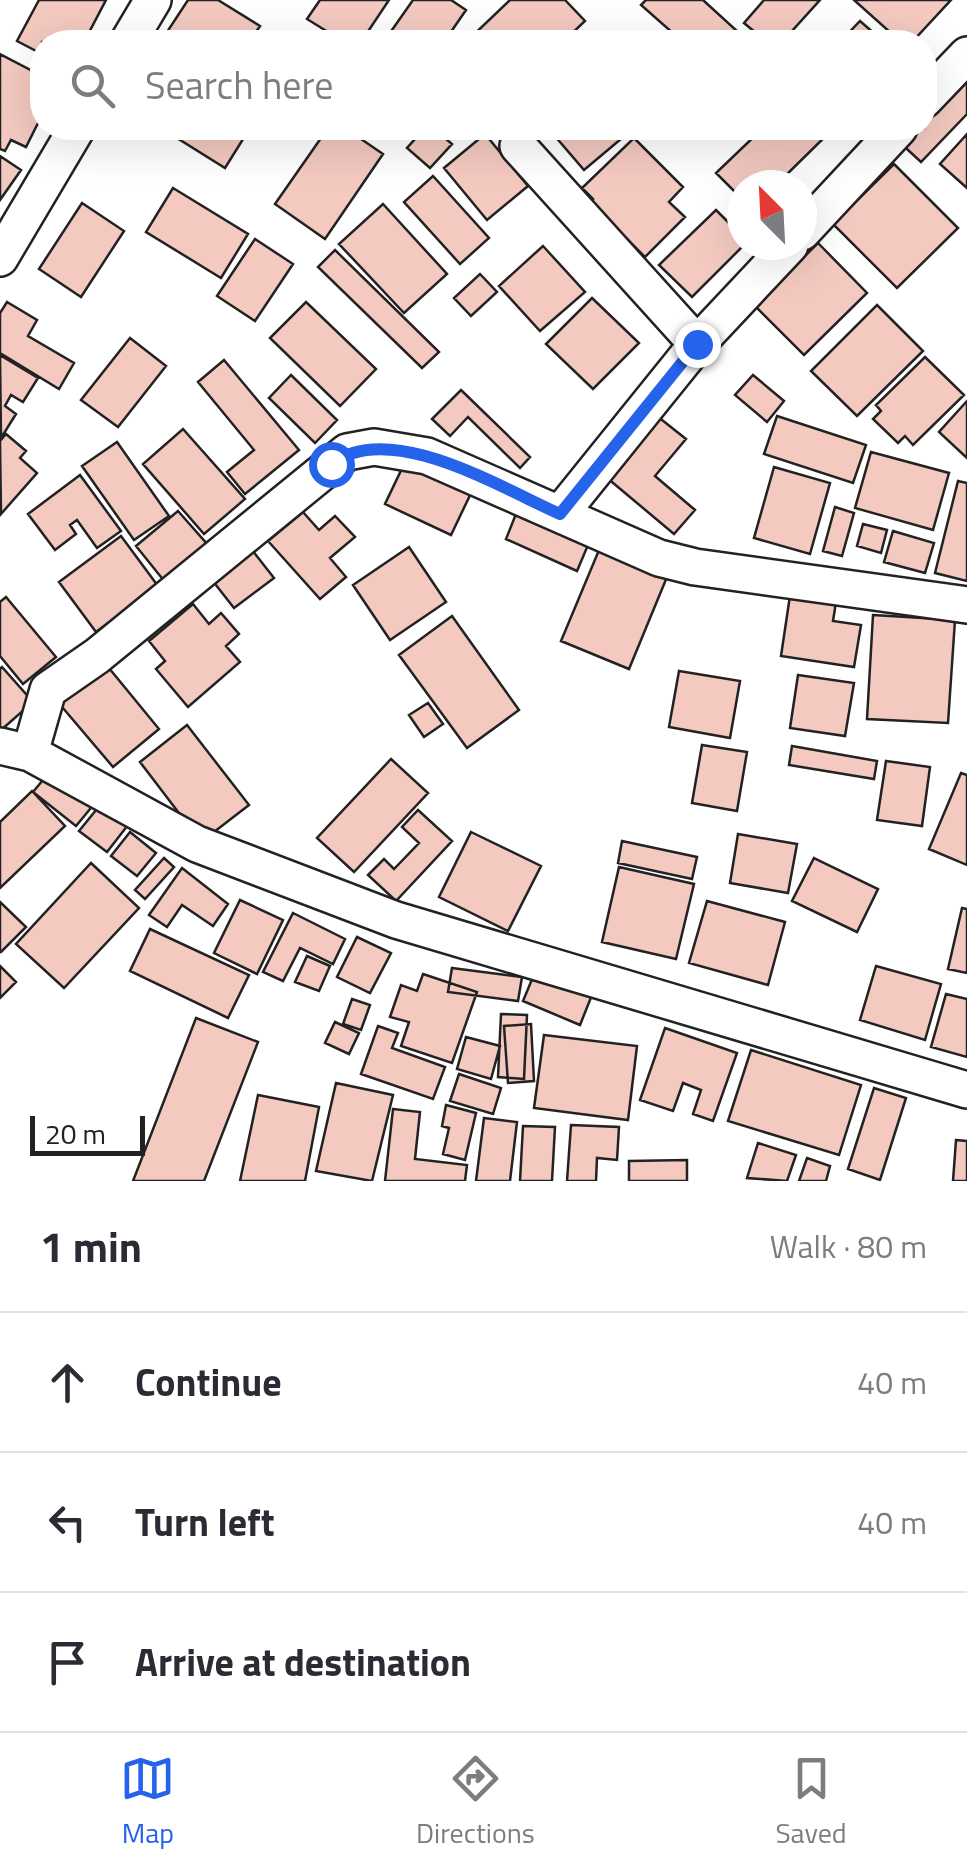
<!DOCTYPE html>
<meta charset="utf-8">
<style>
body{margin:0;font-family:"Titillium Web",sans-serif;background:#f2f2f3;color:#2b2b33}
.compass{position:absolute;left:727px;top:170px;width:90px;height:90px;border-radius:50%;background:#fff;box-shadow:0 10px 40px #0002;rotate:336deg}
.scale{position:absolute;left:30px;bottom:25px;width:115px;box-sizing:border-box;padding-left:10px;border:5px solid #222;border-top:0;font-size:28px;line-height:35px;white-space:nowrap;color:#222;-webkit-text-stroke:8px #fff;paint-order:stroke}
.stop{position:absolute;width:30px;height:30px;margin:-22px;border:8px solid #2563eb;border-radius:50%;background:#fff}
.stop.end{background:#2563eb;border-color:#fff;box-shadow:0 2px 10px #0008}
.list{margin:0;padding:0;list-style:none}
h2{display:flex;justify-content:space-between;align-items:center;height:130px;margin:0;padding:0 40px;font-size:42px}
h2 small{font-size:32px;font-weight:400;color:#7c7c81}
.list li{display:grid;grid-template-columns:65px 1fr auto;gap:30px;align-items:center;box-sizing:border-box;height:140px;padding:0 40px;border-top:2px solid #e1e1e2}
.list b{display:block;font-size:38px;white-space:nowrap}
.list em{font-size:32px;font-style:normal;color:#7c7c81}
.icon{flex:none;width:55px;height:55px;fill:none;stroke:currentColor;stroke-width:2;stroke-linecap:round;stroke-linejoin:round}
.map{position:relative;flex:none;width:967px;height:1181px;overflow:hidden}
.search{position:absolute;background:#fff;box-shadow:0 10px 40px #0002;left:30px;right:30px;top:30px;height:110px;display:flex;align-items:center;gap:25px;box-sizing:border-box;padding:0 35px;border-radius:40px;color:#7c7c81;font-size:38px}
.sheet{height:550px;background:#fff}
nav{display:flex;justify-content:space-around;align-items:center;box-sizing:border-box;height:140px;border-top:2px solid #e1e1e2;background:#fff;font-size:28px;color:#7c7c81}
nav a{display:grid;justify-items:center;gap:5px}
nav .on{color:#2563eb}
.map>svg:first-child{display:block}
.building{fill:#f3c9c0;stroke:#222;stroke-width:2.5}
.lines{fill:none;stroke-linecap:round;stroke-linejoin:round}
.street-casing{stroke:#222;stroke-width:40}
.street{stroke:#fff;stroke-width:35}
.route{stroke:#2563eb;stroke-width:12}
</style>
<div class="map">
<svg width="967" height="1181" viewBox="0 0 967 1181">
<rect width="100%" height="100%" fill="#fff"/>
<path class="building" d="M39,0H106L84,42H42V54L17,41Z
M188,0H218L260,26L249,42H184L167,32Z
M320,0H389L361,42H344L307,19Z
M413,0H451L466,10L444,42H410L392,30Z
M510,0H565L585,21L563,42H466Z
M646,0H703L737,31L727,42H683L641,5Z
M764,0H820L782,42H767L744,23Z
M854,0H951L912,42H901Z
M860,21L884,42H840Z
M0,54L42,76V115L26,147L11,140L5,151L0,149Z
M967,65V114L921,162L896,139L907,128H924V109Z
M161,128H250L225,168Z
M328,128H345L383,154L325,239L275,204Z
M425,128H433L452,144L430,168L407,148Z
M548,128H634L584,170Z
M763,128H834L776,185H742V199L716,173Z
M485,134L528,186L487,220L444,168Z
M967,134V188L940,164Z
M634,138L683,187L669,202L685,217L645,257L627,239L620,246L582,209L593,199L582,188Z
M0,156L21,170L0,200Z
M894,164L958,228L897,288L833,224Z
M433,176L489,238L460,264L404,202Z
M173,188L248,234L221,278L146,232Z
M82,203L124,231L81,297L39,269Z
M383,204L447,274L404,313L339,244Z
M716,210L742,236L744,245L692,297L659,265Z
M255,239L293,264L255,321L217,296Z
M818,243L867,293L804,355L755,306Z
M543,246L585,292L540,331L499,286Z
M335,250L439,352L422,368L318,267Z
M480,274L497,292L471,316L454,298Z
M592,298L639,343L593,389L546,344Z
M7,302L37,320L28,336L74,363L59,389L0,353V313Z
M306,302L376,369L340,406L270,338Z
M877,305L923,351L857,416L811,371Z
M130,338L166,366L118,427L81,400Z
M0,355L38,378L23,402L11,395L5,406L16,414L1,438Z
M925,357L964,395L913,445L905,436L898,443L873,419L881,411L876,405Z
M224,360L299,450L245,494L227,472L254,450L198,382Z
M291,375L337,420L315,443L269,398Z
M753,375L784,401L767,422L735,395Z
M461,390L530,457L520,468L468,417L450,436L432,419Z
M967,401V458L939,432Z
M657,416L686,439L655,476L695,510L674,534L606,477Z
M777,416L866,445L853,483L764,454Z
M183,429L245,499L204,534L143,464Z
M6,434L26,451L20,458L37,473L1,514L0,441Z
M117,442L169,516L134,540L82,466Z
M871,452L949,473L933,530L855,508Z
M407,458L473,489L451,535L385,504Z
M774,467L830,483L810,554L754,538Z
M80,475L121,531L97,548L77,520L70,525L76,534L55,550L28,514Z
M958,481L967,483V581L935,573Z
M835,507L854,513L842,556L823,551Z
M178,511L208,545L165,582L136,546Z
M303,512L319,530L335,516L355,537L330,558L346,577L320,599L268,541Z
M516,514L588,545L577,571L506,539Z
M863,524L887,530L881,553L857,546Z
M893,531L934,543L925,573L884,562Z
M121,536L158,586L96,632L59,582Z
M409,547L446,602L390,640L353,585Z
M252,550L274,578L234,608L212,580Z
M599,550L667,577L629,669L561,641Z
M791,589L837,596L833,621L861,625L854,667L781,656Z
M6,597L56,657L23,684L0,656V602Z
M193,604L209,624L221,613L239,634L226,646L240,662L188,707L156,669L165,661L149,641Z
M873,615L955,620L948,723L867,719Z
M452,616L519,710L467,748L399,655Z
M104,662L159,729L113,767L57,701Z
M2,667L33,702L0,731V669Z
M679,671L740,681L730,738L669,727Z
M798,675L854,683L845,736L790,728Z
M428,703L443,724L424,737L409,715Z
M187,725L249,805L201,842L140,762Z
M702,745L747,752L737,811L692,803Z
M792,746L877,761L874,779L789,765Z
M391,759L428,793L354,872L317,838Z
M886,761L930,767L922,826L877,820Z
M52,769L95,803L76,826L33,792Z
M961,773L967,775V865L929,849Z
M32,791L65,826L0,888V822Z
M101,804L128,825L107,852L79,831Z
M418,810L452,841L396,901L368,875L384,859L394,869L419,843L402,827Z
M130,832L156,853L137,876L111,856Z
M471,832L541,866L508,931L439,897Z
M738,834L797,844L788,893L730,883Z
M622,841L697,857L692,879L618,863Z
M164,858L174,867L145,899L135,890Z
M814,858L878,889L857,932L792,901Z
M91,863L139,908L64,988L16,944Z
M619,867L694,884L676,959L602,942Z
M182,868L228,904L213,926L182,905L167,927L149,915Z
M240,900L283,920L257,974L214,953Z
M707,901L785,922L768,985L689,963Z
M0,902L26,927L1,952L0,951Z
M962,908L967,909V973L948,969Z
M293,913L345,939L333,964L300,948L283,981L263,972Z
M150,929L249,975L228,1018L130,971Z
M357,937L391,953L370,993L337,977Z
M307,956L330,966L319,991L295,982Z
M0,966L16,982L0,998Z
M876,966L941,984L925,1040L860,1020Z
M452,968L522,977L518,1001L448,992Z
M535,972L592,995L580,1025L523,1001Z
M423,974L477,992L452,1063L401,1046L409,1022L390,1017L401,985L417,991Z
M946,994L967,999V1057L931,1047Z
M352,999L370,1005L361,1030L343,1024Z
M501,1014L527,1015L524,1079L498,1077Z
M196,1018L258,1042L204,1181H133Z
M335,1022L359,1033L349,1054L325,1043Z
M531,1024L534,1081L508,1083L504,1026Z
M378,1026L398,1033L392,1048L445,1067L433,1099L361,1074Z
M665,1028L737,1053L713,1121L693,1114L701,1090L683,1083L673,1111L640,1100Z
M544,1035L637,1046L628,1120L534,1108Z
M466,1037L500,1046L491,1079L457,1069Z
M751,1050L861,1085L839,1155L728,1121Z
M459,1074L501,1088L493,1114L450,1101Z
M336,1083L393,1095L372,1181L316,1171Z
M874,1088L906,1098L880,1180L848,1169Z
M258,1095L319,1107L305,1181H240Z
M446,1105L476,1113L465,1160L443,1154L449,1128L442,1126Z
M393,1109L420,1112L415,1159L467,1165L465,1181H385Z
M484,1118L517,1122L510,1181H476Z
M571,1125L619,1127L617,1160L597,1158L596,1181H567Z
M523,1126L555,1127L552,1181H520Z
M956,1140L967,1141V1181H953Z
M758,1143L796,1155L787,1181L747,1178Z
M807,1158L830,1166L826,1181H799Z
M687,1160V1181H629V1161Z"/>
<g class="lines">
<defs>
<path id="street" d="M128,42L153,0
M924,100L967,55
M518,146L697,344
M802,232L899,128
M0,258L77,128
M560,514L697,344L790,245
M0,746L30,753L197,844L396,920L967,1090
M30,753L48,690L97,656L347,452L374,447L427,456L659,558L695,567L967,605"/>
</defs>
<use href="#street" class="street-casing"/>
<use href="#street" class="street"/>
</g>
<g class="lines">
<path class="route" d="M331,464C390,419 501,488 560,514L697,344"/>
</g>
</svg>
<svg class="compass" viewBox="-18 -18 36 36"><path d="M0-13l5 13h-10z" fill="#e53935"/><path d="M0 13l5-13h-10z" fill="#7c7c81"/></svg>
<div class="scale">20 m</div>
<div class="stop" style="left:331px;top:464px"></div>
<div class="stop end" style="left:697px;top:344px"></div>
<div class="search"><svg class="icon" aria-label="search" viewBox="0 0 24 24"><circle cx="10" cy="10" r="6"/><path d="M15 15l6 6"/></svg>Search here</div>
</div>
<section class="sheet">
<h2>1 min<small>Walk · 80 m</small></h2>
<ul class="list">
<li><svg class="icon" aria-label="ahead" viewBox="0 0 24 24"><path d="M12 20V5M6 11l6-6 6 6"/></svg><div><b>Continue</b></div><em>40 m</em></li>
<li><svg class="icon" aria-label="left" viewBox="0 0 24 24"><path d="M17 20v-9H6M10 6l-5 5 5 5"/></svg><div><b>Turn left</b></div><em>40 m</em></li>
<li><svg class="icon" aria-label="arrive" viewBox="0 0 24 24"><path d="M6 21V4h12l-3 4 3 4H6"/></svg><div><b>Arrive at destination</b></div></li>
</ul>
</section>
<nav>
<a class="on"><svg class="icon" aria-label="map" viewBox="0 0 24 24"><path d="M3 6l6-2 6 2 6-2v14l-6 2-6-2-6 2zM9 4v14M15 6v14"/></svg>Map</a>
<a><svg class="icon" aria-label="directions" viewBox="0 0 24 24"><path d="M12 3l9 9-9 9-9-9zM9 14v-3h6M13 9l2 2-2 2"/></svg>Directions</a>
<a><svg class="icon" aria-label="saved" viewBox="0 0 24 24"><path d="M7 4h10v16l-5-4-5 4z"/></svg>Saved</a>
</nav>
